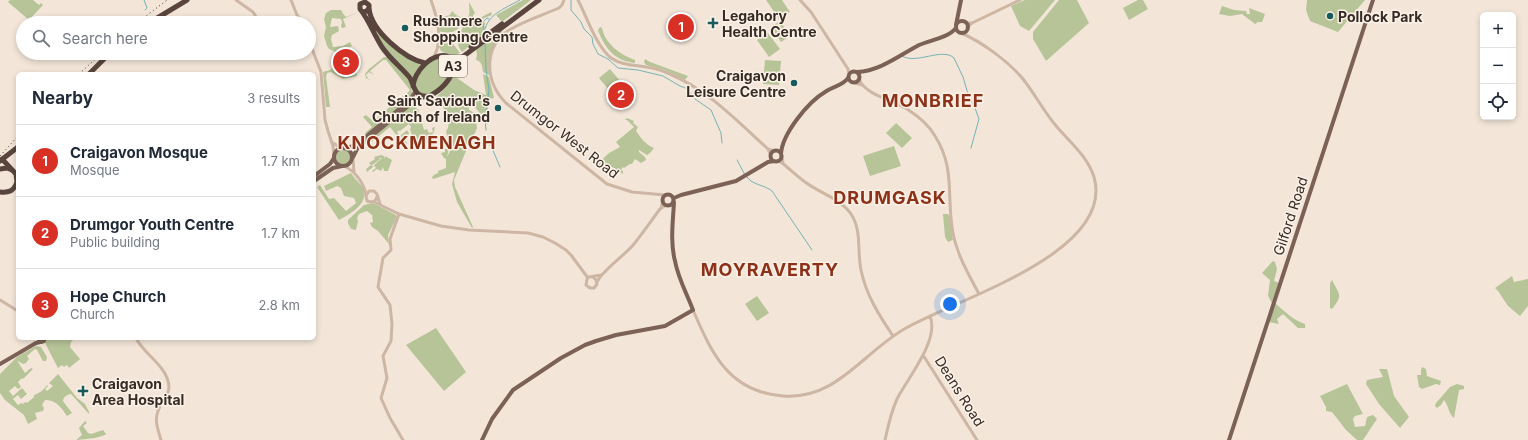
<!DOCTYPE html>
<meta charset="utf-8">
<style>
body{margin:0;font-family:Inter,sans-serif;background:#f2f2f3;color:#1f2937}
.controls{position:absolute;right:12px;top:12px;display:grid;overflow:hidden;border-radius:6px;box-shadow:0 2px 6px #0003}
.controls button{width:36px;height:36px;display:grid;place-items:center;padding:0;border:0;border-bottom:1px solid #e0e1e3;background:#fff;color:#1f2937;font:20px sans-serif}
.you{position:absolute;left:950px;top:304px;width:14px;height:14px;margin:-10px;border:3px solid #fff;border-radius:50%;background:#1a73e8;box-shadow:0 0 0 6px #1a73e833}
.badge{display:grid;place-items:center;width:26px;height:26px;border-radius:50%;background:#d93025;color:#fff;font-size:13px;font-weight:700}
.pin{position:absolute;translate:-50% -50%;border:2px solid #fff;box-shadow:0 1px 4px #0006}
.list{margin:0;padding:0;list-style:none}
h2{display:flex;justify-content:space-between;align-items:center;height:52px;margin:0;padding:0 16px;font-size:17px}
h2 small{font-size:13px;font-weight:400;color:#747a83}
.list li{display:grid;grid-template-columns:26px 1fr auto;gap:12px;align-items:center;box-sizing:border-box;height:72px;padding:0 16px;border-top:1px solid #e0e1e3}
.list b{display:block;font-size:15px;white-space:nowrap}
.list p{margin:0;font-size:13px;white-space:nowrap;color:#747a83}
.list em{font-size:13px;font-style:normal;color:#747a83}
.icon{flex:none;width:22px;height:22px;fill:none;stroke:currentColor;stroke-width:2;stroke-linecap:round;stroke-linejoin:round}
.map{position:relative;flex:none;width:1528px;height:440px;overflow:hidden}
.search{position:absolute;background:#fff;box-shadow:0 2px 6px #0003;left:16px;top:16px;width:300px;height:44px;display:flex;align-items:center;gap:10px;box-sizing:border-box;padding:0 14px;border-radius:22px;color:#747a83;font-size:15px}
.panel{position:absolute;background:#fff;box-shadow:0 2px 6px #0003;left:16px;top:72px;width:300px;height:268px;border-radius:6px}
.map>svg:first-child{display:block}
.green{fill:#b6c498}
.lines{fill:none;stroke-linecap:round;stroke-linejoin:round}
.stream{stroke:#76b2b3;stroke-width:1}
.minor{stroke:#cdb6a4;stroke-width:3}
.major{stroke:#7b6156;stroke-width:4}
.highway{stroke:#59453d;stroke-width:5}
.rail{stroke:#372b26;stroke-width:1;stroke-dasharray:1 3;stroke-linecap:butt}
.poi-dot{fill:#195a5c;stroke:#fbf1e6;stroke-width:1.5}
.labels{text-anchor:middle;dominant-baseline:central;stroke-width:3;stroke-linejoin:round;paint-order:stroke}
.shield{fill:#fbf1e6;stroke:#726660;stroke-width:1}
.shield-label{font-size:13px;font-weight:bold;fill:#372b26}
.poi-label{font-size:14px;font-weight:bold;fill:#372b26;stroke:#fbf1e6;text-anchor:start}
.street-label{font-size:14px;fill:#372b26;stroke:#fbf1e6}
.district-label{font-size:18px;font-weight:bold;letter-spacing:1px;fill:#8d3119;stroke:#fbf1e6}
</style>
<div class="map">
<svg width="1528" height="440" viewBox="0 0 1528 440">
<rect width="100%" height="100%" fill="#f3e6d9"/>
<path class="green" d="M10,0H33L39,5L41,3L43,5L29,20L8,2Z
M523,0H531L502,22L496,15Z
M766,0H782L790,12L779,19Z
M1025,0H1055L1029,31L1020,26L1011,6Z
M1059,0H1077L1089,23L1046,61L1033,39V32Z
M1138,0H1143L1148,9L1129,20L1123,8Z
M1307,0H1365L1338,32L1310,21L1306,10Z
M469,2L475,13L473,15L474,21L491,12L492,15L484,18L482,21L485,23L483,35L462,52C451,39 465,28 469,15C470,11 469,6 469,2Z
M1222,6L1234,10L1246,11L1247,14H1250L1249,8L1265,14L1262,22H1258L1255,24L1242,14L1230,16L1219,14Z
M331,10H341L344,15L346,17L359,12L343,19L346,27L342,28L341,26L342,22L341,19L332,18L330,27L338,26L339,31L332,35L331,39L333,47L343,46L350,42L352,46L341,51L349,55L341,56L338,53L329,49L327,46L324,36L326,27L324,19L326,13Z
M452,11L456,15L465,19C458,31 453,35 439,31V18L450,15Z
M780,21L790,36L781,42L771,27Z
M600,27L602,28C605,44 621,55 635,60V63C616,61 606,50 599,33L598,30Z
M500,30L503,32C492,43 488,60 489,75L483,72C482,66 482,61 476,60L477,55L476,48Z
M767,32L780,49L769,57L757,40Z
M380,33L384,38L424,63L413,80L395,60L376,35Z
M440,33L448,37L460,53L452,56L441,51L439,47Z
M384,57H388C400,69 413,78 412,96L367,135L365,133L372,127L363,117L366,115L373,121L403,96L404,97L410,90L386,60H383L370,71L374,75L369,72L366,75L369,80L373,79C370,80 369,80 366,78L365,74L369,69Z
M437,57L447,58C460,72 440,87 430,95H421L414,85L420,71Z
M645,59L650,62L688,76L685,80L665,70L646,65L644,62Z
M765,60L781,61L779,85L763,84Z
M335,65L338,67L337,72L339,74L345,77L356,71L357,76L343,79L331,72L327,73L326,77L330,107H326L323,72L330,70Z
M610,69L625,87L614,96L599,78Z
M483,74L489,77L494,98L489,99L487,118H489L488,124L484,123L483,117L474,106H469V110L475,113L477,128L474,135L468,140L466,151L454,180L455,187L473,227L472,228L457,202L452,184L455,172L433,179L432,177L434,175L438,173V171L446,168V159L444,158L441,153L445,152V149L449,148L447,157L450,151L449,146L452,144L451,140H448L446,131L448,128L449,121L441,101L428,103C440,95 447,87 453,75L474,90L486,95Z
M412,104L417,107L416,109H418L424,130L427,129L429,133L433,132L432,128L435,127C434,137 426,141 418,144L415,143L413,137L414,135H412L410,129L411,127L409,124L400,131L401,133L399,130L397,132L400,136L407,130L409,133L408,136L407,135L403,138L407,143L404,145L390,127L370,143L368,140Z
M627,118L634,121L633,123L638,127L636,131C641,138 645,144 654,148L650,153L647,155L639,150V152L645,157L646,160L641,163L635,159L632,164H630L624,168L623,167L621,170L623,171V174L603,161V164H601L599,167L596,165L609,153L620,147L616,142L634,127L627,120H625Z
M896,123L912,138L902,148L886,133Z
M894,146L901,166L870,176L863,156Z
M336 157a8 8 0 1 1 16 0a8 8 0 1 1-16 0Z
M381,155L384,156L385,159V156L392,160L388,171H384L383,167L381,171L377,169L373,172L372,171L376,168L374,165L382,158H380L379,157L380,159L371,166H374L367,172L366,169L371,165L369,163L375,159L374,157Z
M351,173C354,178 360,183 363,188C370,203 350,214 339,220L317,187L320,185L329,199L334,198L346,211L356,203L354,198L344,196L341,188L337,186L326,191L324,186Z
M373,203L396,215L397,217L388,235L389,244L378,231L372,227L370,223L373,222L372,215L367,211L359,214L357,218L358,221L356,230L351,229L348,223V220L364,205Z
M943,214H948L950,217L953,240L948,242L945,237Z
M1273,261L1275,262L1277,269L1274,281L1279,283L1272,303L1268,296L1270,280L1262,273Z
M1512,276L1514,282L1528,279V306L1520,316L1508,306L1498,291L1495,288Z
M1332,280C1340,296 1343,295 1332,309L1330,308V283Z
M757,296L769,313L757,321L745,304Z
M1275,303C1284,311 1293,320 1305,324V328H1298L1283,314L1277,319L1279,324L1269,322Z
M436,328L466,372L444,391L406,345Z
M47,338H72L73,340L71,342L70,347L80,359L69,368L67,365L64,367L62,365L58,368L46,345L45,341Z
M36,346L41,347L47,357L46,361H43L37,350L35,349L27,356L29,359L26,363L23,364L18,361V362L25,373L31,368L33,369L23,379L22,378L18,382L21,387L18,389L15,386L9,391L13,396L22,388L27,394L21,399L18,395L13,399L18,405L21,403L22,404L26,402L27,403L34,397V395C38,394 45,389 47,385L48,386L45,389L47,391L53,386L49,383L58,374L77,398L85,404L89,412V414L71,394C68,394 63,397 63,401L72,413L67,416C62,408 55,399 45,400L42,405L44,408L43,411L35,413L37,419L28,424L24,415L5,400L0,393V374L17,357Z
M1422,367L1426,369L1427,376L1441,381L1440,385L1436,384L1422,389L1419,387L1417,375H1421V370Z
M1379,369H1387L1394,396L1409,417L1400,428L1379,404L1366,384L1367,380L1383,377Z
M1347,384L1363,414L1355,416L1353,419L1355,427L1365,426L1367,417L1373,415L1377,419L1363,440H1357L1346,430L1332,412L1326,411V407L1320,396Z
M1457,384L1464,386V389L1459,390L1454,418C1448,413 1449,406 1444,400L1441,405L1437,408L1435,406L1436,403L1450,387Z
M85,421L87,423L83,426L88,433L91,434L103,430L106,434L105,435L95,438L76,440L82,435L79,428Z"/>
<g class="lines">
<path class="stream" d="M144,0L147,8L145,10
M571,0V10L581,22L584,29L592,37L593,44L598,54L608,59L618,68L638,70L663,76L680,86L688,89L695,99L711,110L721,133L722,143
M484,29L483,22L487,18L489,19
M484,35C485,15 504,9 520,0
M485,44L486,70L489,90L485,119L486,130
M902,56C916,65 942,47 954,58L963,77L968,94L975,108L979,119L971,148
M487,141L492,148L500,167
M737,160L745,175
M747,177C752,185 765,185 772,191L812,250"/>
<path class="minor" d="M236,0L253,12L260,23
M291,0L297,15L301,20
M431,0C437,17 444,41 433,58
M564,0L562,5L559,8C543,15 526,20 511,29C482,46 485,82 506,103L607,184L632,192L665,195
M578,0C587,17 596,46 611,58C621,65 634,65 646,67C655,68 664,71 672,75C709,91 738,122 768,149L774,151
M800,0L811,12L848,69L849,74
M297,23L298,20H300L303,23
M965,23H972
M967,27L972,23L1020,0
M309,41L321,72L325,120L328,131L333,146L334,155
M859,79C865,95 893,100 907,109C918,116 929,125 935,136C956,169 946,197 953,233C957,255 969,275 979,294
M855,83L862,85
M333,143L338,146L343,148
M768,149L770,154
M782,156L783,163
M353,159L354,172
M778,161L782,163C791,170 799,178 808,184C822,194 841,199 851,214C862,230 857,252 861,270C866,295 879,315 893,336
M344,166C355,171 364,183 366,195
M377,197L375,201L371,202L367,201L366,196L369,191H374L377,194L380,204
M374,202L399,214L441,226L469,230L528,233L543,237L555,243L566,250L571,255L588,278
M661,208L663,201
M399,214L390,239L391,250L383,258L378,287L390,305L392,324L391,341L383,356L387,378L381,398L390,418L403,440
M593,277L596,280L597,284L594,288H590L586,285L587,279L589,277L601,275
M597,282C601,272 625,255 634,244C643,233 651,221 660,209L666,205
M0,300L18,311
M693,310C712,354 729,392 783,396C837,400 863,352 906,328C954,300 1116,253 1094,177C1088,157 1070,142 1057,127C1044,112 1035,94 1023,79C1008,61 982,42 961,33
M136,338C144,355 168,366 169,387C169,392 166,397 163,401C153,417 156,424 161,440
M923,355L977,440
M885,440C888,426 891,412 897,399C907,379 940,340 930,316"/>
<path class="major" d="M956 27a6 6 0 1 1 12 0a6 6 0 1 1-12 0Z
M956,25L961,0
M848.5 77a5.5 5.5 0 1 1 11 0a5.5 5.5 0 1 1-11 0Z
M857,72C880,71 900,55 919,45C930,40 948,38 956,28
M334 157a9 9 0 1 1 18 0a9 9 0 1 1-18 0Z
M347,148L356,145L410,100L415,92
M770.5 156a5.5 5.5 0 1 1 11 0a5.5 5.5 0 1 1-11 0Z
M781,154C782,134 808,102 825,92C832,87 844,85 848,78
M353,157L358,147L412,103L418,99L425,97
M314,176L330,164L334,158
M314,181L333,168L342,166
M662.5 200a5.5 5.5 0 1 1 11 0a5.5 5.5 0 1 1-11 0Z
M674,198L681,195L736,181L768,162L774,161
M39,338V341L41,342L44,341V338
M0,364L36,343L40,342
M482,440L492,419L513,390L561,358L585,345L596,341L616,335L665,326L693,310C687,294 678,278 675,261C670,242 673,221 674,202
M1229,440L1373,0"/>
<path class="highway" d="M369,8C371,31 405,59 425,63
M363,12L367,11L369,8V5L365,2L360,4V9C369,20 374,35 382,47C390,59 401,67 410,78C415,88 415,98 429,96C439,92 454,78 453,66C451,48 432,57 424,65C419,70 414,78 413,86
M149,23L187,0
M471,47L502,24
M453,67L457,61L539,0
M89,74L110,53
M0,161L18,147
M0,169L7,168L12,170
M0,192C9,193 14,191 17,182L16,174L2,159"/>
<path class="rail" d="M137,23L167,0
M79,74L102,53
M0,156L18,136"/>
</g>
<g class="poi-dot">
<circle cx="1330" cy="16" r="4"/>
<path d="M711 17h4v4h4v4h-4v4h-4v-4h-4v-4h4z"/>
<circle cx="405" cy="28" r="4"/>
<circle cx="794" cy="83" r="4"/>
<circle cx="498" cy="108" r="4"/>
<path d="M81 385h4v4h4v4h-4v4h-4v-4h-4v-4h4z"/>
</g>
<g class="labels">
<rect class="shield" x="439" y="55" width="28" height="22" rx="3"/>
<g class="shield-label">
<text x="453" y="66">A3</text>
</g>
<g class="poi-label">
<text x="722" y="15">Legahory<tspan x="722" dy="16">Health Centre</tspan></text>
<text x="1338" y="16">Pollock Park</text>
<text x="413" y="20">Rushmere<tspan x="413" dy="16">Shopping Centre</tspan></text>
<text x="786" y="75" text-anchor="end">Craigavon<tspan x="786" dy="16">Leisure Centre</tspan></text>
<text x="490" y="100" text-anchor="end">Saint Saviour's<tspan x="490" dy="16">Church of Ireland</tspan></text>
<text x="92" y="383">Craigavon<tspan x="92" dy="16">Area Hospital</tspan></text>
</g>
<g class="street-label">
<text transform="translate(565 134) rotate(38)">Drumgor West Road</text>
<text transform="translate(1290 216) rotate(-72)">Gilford Road</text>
<text transform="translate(960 391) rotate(58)">Deans Road</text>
</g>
<g class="district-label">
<text x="933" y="100">MONBRIEF</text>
<text x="417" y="142">KNOCKMENAGH</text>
<text x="890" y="197">DRUMGASK</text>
<text x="770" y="269">MOYRAVERTY</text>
</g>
</g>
</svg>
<div class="controls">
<button>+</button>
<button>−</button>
<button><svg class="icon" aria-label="locate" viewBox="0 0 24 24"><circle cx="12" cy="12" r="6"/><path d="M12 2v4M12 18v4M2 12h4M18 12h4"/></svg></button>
</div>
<div class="you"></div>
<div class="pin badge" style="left:681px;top:27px">1</div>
<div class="pin badge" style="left:621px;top:95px">2</div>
<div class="pin badge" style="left:346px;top:62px">3</div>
<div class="search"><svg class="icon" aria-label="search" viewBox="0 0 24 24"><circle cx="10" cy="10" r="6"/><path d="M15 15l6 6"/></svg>Search here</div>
<section class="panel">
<h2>Nearby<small>3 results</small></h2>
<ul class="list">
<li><span class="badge">1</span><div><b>Craigavon Mosque</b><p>Mosque</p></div><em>1.7 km</em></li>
<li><span class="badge">2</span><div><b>Drumgor Youth Centre</b><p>Public building</p></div><em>1.7 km</em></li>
<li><span class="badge">3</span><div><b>Hope Church</b><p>Church</p></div><em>2.8 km</em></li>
</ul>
</section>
</div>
